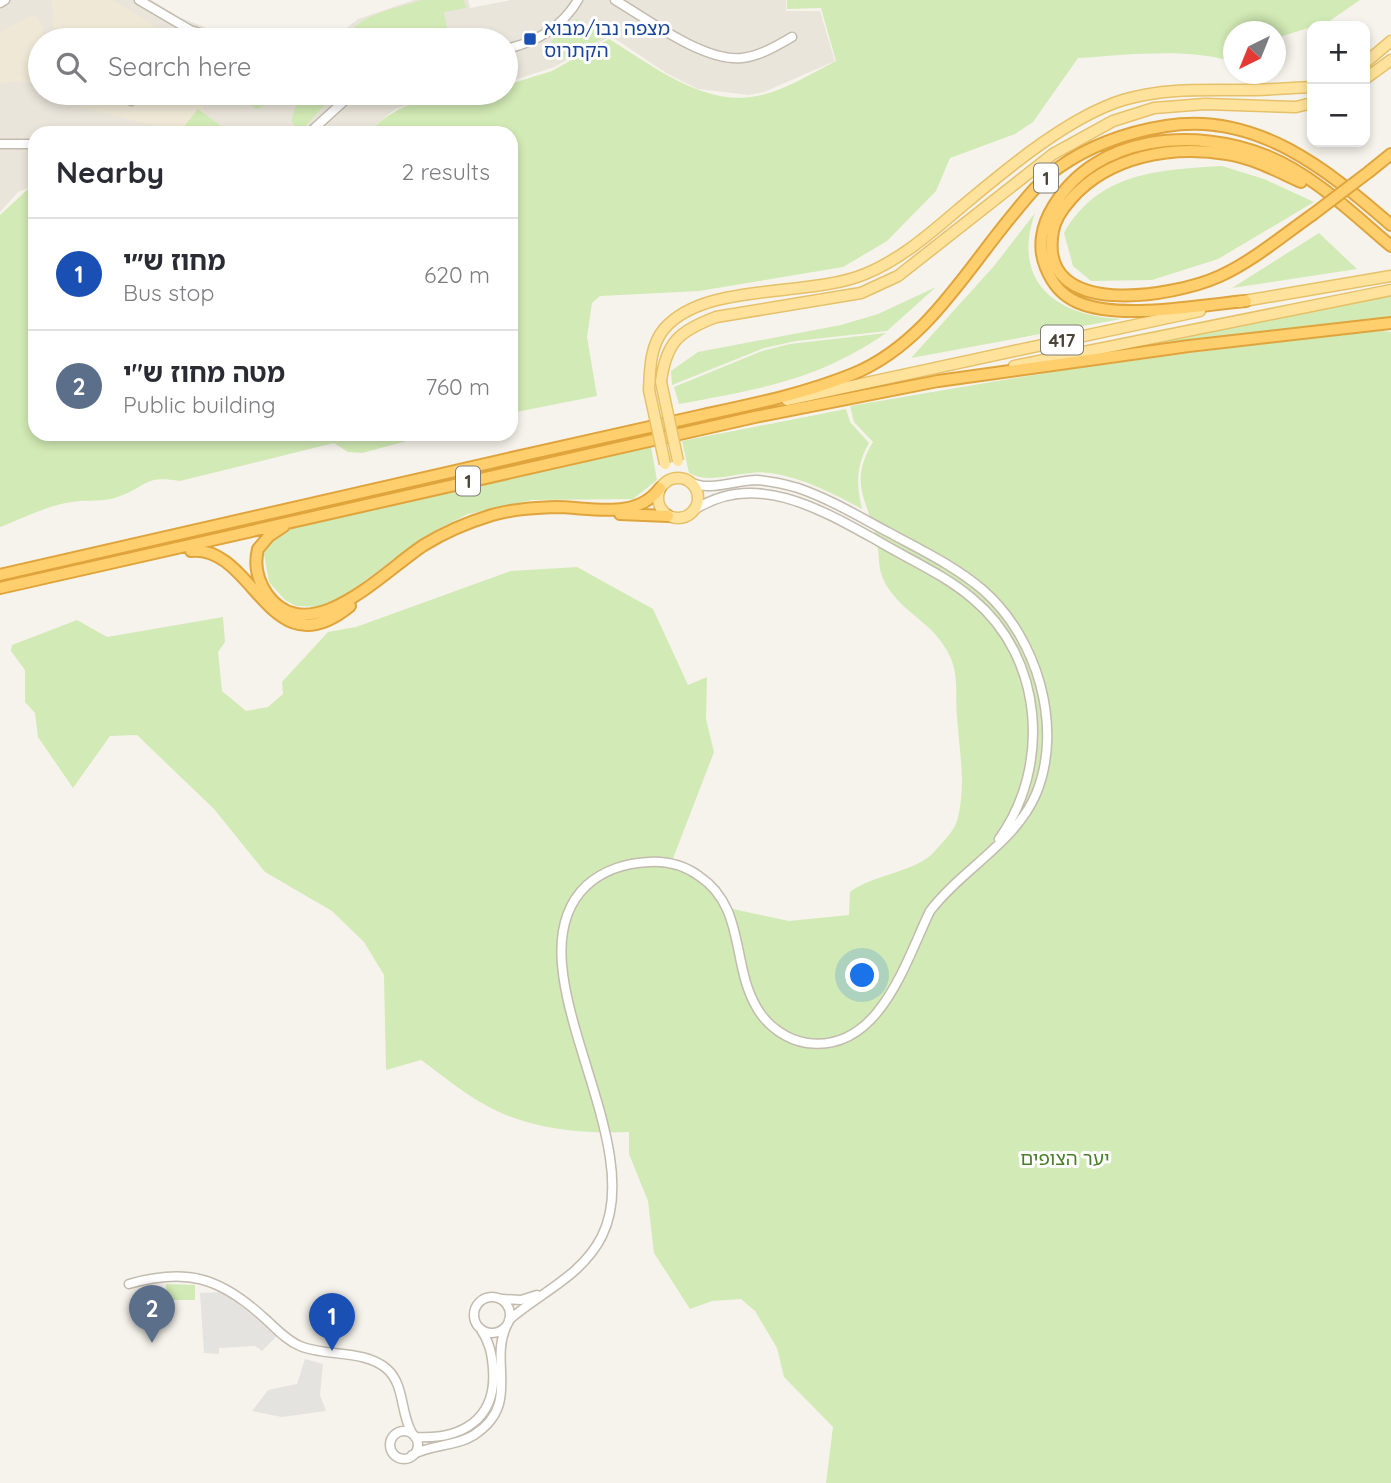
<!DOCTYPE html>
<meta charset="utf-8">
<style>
body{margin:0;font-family:Quicksand,"Noto Sans Hebrew",sans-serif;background:#f2f2f3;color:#2b2b33}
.controls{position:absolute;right:21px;top:21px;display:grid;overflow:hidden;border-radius:14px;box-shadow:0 4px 10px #0003}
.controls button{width:63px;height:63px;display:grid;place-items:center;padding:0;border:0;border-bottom:2px solid #e1e1e2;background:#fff;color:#2b2b33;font:35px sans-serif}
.compass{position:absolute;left:1223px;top:21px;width:63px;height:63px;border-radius:50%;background:#fff;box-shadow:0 4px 10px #0003;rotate:223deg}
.you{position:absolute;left:863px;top:976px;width:24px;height:24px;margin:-18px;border:5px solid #fff;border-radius:50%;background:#1a73e8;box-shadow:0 0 0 10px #1a73e833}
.badge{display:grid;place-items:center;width:46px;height:46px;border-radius:50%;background:#fc3f1d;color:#fff;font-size:23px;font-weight:700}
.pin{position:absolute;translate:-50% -58px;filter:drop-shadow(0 2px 4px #0008)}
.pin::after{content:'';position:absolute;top:37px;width:24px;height:21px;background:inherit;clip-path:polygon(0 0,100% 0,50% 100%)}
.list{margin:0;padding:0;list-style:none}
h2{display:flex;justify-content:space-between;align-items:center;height:91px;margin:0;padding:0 28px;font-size:30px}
h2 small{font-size:23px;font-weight:400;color:#7c7c81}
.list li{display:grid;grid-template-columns:46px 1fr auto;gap:21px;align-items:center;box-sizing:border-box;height:112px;padding:0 28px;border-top:2px solid #e1e1e2}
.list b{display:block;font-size:26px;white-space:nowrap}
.list p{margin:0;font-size:23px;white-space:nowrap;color:#7c7c81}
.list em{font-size:23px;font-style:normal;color:#7c7c81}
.icon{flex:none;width:38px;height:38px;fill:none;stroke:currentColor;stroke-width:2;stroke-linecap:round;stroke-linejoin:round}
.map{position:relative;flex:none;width:1391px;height:1483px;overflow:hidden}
.search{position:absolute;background:#fff;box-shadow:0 4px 10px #0003;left:28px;top:28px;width:490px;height:77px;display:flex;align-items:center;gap:18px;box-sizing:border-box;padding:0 24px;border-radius:38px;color:#7c7c81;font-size:26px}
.panel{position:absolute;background:#fff;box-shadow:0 4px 10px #0003;left:28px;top:126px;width:490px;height:315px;border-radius:21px}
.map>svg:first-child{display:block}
.residential{fill:#eae5da}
.education{fill:#efe8d6}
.green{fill:#d2eab5}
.parking{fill:#e5e3e0}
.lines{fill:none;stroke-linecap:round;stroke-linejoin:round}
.minor-casing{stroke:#c2bbae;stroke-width:11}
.major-casing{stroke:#e6c16a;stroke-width:13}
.highway-casing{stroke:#e0a43c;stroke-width:14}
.minor{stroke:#fff;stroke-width:8}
.major{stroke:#ffe39c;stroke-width:10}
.highway{stroke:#ffcf6e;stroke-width:10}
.major-bridge-casing{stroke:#e6c16a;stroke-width:13;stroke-linecap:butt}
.highway-bridge-casing{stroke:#e0a43c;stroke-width:14;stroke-linecap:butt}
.major-bridge{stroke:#ffe39c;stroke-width:10}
.highway-bridge{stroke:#ffcf6e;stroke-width:10}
.transit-dot{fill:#1a4fb4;stroke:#fff;stroke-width:2.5}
.labels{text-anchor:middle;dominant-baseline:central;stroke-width:6;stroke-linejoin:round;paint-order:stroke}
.shield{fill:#fff;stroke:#817c74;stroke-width:2}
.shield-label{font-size:18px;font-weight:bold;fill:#4b4439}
.transit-label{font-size:19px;fill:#164399;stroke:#fff;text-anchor:start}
.park-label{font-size:19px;fill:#4a7f2a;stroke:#fff}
</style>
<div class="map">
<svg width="1391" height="1483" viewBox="0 0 1391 1483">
<rect width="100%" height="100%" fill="#f6f3ec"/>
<path class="residential" d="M0,0H151L179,17L207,28L275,39L327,36L343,39L348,27L358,19L414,0H468L470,8L511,0H786V11H820L835,61L764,92L748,95L698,89L666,73L611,36L554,67L506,83V40H40V93H442L395,109L366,133H35V185L18,192L0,212Z"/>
<path class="education" d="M52,0H112L148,21L172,40H54Z
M34,14L42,24L44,40H40V84L11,81L0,84V32Z
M58,93H204L203,118L194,133H182L59,101Z"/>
<path class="green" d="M421,0H464L466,8L444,12L449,40H345C356,14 396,9 421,0Z
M787,0H1360L1328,22L1276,38V32H1234L1233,62C1189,47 1124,55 1078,58L1033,122L1015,134L950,158L936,191L887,241L843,267L699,291L600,296L592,303L587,337L597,396L511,413V133H368C405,93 455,93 506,93V85L552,71L609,39C652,65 703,107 757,96C784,91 812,73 836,61L821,8L787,9Z
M577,19L605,37L561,60L551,41Z
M243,93H277L269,103L257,109L250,105Z
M288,93H328L332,97L300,132L291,121L296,106L286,97Z
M198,109L231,133H190L182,129Z
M1222,166L1264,179L1314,202L1218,259L1152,280L1091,281L1073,266L1064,233C1099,172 1158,170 1222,166Z
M35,188V434H433L362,453L348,452L334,443L180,481C144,475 148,486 120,496C103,503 88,499 72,502C48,505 22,519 0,527V215L28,189Z
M1035,213C1011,282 1056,316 1121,319L911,358L994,266Z
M1319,233L1357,269L1232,288Z
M936,287L887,331L796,341L764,348L672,385L671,371L698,352L841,325L878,314Z
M1391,294V319L1077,358Z
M1383,331L1391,332V1483H826L833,1427L784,1377L777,1348L755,1311L741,1299L712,1301L690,1309L654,1253L648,1201L629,1154V1132C586,1134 537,1130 497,1111C470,1099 445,1077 421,1060L386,1070L384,975L364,942L332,911L265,872L214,809L137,735L110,736L73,788L38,737L35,713L25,702V670L11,651L12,645L77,620L107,637L223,617L225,642L218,652L222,691L246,711L268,707L283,694L282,682L328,632L356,627L511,571L577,567L653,609L688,685L707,677L706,719L714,752L672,861L733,909L789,921L849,915L850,892C874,874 917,872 935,851C942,843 954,831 957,821C967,785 959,751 957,716C955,691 960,672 946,649C933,625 906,613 891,592C876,571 881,564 877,543C869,500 847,485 873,442L854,422L850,406L1057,371L1332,334Z
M886,333C817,381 758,389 679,404L674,387L762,351L790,344Z
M846,409L850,422L869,443C856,466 856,484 862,509C832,493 804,478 770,473C745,469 712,486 689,473L682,441Z
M651,447L657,480L633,499L532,500L468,514L436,530L339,599L320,607L296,606L285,600L269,582L264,554L269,543L284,530Z
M166,1284L195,1285V1300H166Z"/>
<path class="parking" d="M224,1292L277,1336L262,1351L255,1346L219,1348V1354L204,1353L200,1293Z
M305,1359L323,1364L320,1395L326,1411L282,1417L252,1411L268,1390L297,1384Z"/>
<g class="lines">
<defs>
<path id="minor" d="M139,0L190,30L224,40
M615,0C647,19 704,62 742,58C760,56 776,46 792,37
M0,3L5,0
M506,49C537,42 562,27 578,0
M126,93L131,101
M309,133L353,93
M0,144H35
M35,193V198
M696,509C756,470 824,511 878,541C910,560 945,575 973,599C1044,658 1051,767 999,839
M129,1284C186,1268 219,1277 262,1316C274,1326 285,1340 300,1346C326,1357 364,1349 387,1369C405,1385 400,1413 412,1433
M474 1315a18 18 0 1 1 36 0a18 18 0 1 1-36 0Z
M502,1299L521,1300L537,1295
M509,1320C541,1292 582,1276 602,1236C651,1138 506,963 586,886C603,870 627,863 649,862C667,861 685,866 699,876C746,907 731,965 757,1008C767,1026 787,1040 807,1043C879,1053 905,963 930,911C962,869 1015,843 1036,794C1064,727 1037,637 983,590C955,566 921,550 888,532C858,516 830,499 798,488C784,484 770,481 756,480C736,480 707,493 689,481
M390 1445a14 14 0 1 1 28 0a14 14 0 1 1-28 0Z
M415,1437C462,1440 497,1419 493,1369C492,1353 489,1341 480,1328
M412,1455C432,1444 455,1447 474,1435C522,1404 488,1363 507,1325"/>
<path id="major" d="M1365,63L1391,41
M1365,79L1391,60
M1238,302L1391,276
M1014,366L1391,290
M661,382C666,342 679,331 716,317L861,293L898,276L1053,154L1113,121L1154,108L1205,104L1296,107L1312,103
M649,390C650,369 650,346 664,329C705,281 808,298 865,274C900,260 932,232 960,208C1004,171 1068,117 1123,100C1164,88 1202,90 1243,90C1266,90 1289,88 1312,87
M787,400L1200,311
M658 498a20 20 0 1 1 40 0a20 20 0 1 1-40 0Z"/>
<path id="highway" d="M1370,171L1391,154
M1301,182C1277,171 1253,158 1227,154C1171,145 1109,156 1071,199C1063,208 1055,219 1053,231C1036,321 1174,297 1220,276C1253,261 1282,236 1312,215
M1246,301C1199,305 1120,321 1077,302C1061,295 1052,283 1046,268C1037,247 1042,225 1053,207C1096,134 1195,127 1267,156C1314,175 1353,214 1391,246
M620,514L668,516
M284,526L269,536L258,549C254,565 258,581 267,594C309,653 385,570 424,545C445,532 469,522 492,515C513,509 534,508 555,507C590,507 636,521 660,488
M191,551C255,545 269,672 350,606
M0,575C176,535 352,493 529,454C587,441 645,428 703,415C754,404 804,394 853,374C926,344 966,270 1015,212C1028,196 1041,180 1058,168C1089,146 1128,132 1166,126C1256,111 1328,170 1391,225
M0,588L755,417L938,381L1189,346L1391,323"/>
</defs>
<use href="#minor" class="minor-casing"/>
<use href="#major" class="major-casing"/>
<use href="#highway" class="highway-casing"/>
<use href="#minor" class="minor"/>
<use href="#major" class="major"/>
<use href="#highway" class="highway"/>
<defs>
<path id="major-bridge" d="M661,382L678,461
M649,390L665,464"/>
<path id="highway-bridge" d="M1312,215L1370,171"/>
</defs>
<use href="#major-bridge" class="major-bridge-casing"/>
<use href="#highway-bridge" class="highway-bridge-casing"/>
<use href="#major-bridge" class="major-bridge"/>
<use href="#highway-bridge" class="highway-bridge"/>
</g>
<rect class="transit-dot" x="523" y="32" width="14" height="14" rx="3.5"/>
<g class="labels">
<g class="shield">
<rect x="1034" y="163.5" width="24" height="29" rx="5"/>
<rect x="1041" y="325.5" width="42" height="29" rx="5"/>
<rect x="456" y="466.5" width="24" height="29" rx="5"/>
</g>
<g class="shield-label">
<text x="1046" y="178">1</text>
<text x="1062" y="340">417</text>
<text x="468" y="481">1</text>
</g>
<g class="transit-label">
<text x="544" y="28">מצפה נבו/מבוא<tspan x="544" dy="22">הקתרוס</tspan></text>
</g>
<g class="park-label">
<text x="1065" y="1158">יער הצופים</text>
</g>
</g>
</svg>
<div class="controls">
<button>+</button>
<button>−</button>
</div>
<svg class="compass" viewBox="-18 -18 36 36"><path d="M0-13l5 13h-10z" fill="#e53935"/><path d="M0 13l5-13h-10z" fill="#7c7c81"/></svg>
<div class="you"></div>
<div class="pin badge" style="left:332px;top:1351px;background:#1a4fb4">1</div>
<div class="pin badge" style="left:152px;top:1343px;background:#5c6f8a">2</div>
<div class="search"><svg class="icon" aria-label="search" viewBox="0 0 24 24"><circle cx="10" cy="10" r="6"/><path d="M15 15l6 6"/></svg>Search here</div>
<section class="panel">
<h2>Nearby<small>2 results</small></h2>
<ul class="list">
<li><span class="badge" style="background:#1a4fb4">1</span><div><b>מחוז ש״י</b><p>Bus stop</p></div><em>620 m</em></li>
<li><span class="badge" style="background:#5c6f8a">2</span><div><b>מטה מחוז ש&quot;י</b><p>Public building</p></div><em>760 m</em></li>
</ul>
</section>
</div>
